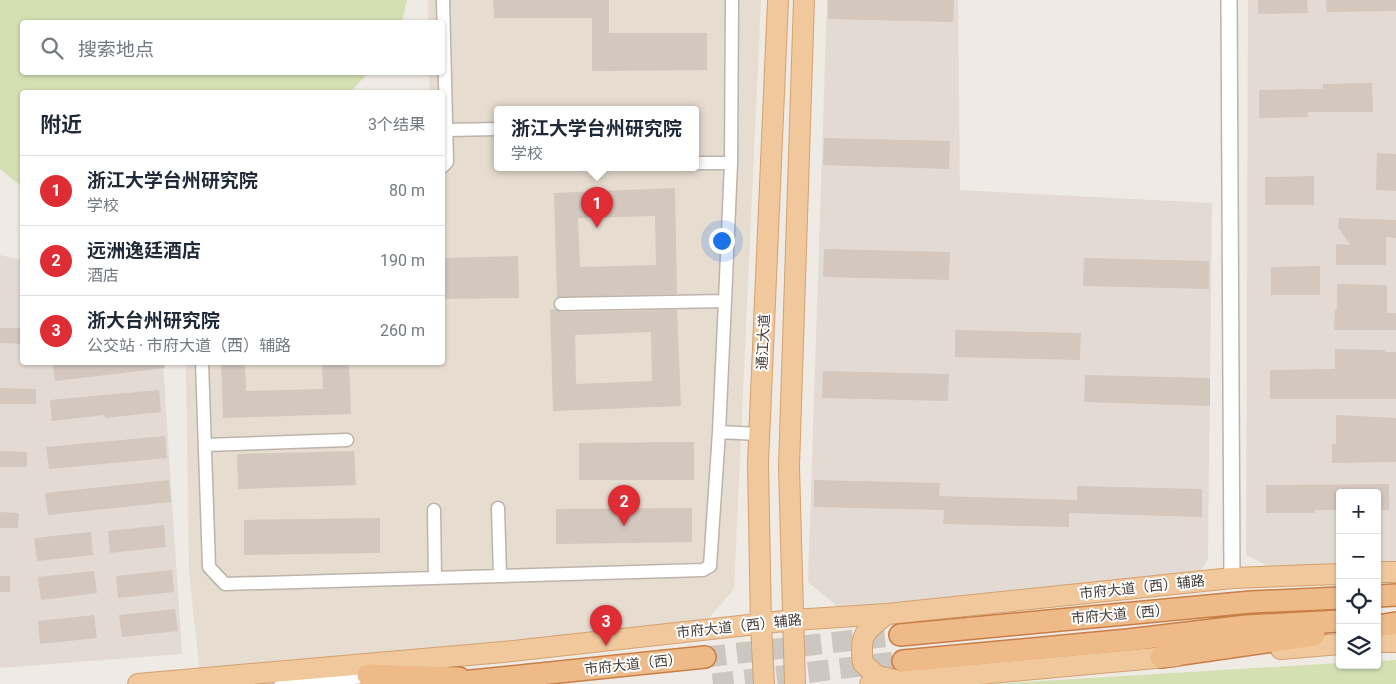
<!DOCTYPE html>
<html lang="zh">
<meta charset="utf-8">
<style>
body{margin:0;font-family:Roboto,"Noto Sans SC",sans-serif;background:#f2f2f3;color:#1f2937}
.controls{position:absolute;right:15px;bottom:15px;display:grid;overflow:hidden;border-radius:5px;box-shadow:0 1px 4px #0004}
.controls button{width:45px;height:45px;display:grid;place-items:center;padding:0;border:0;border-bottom:1px solid #e0e1e3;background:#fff;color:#1f2937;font:25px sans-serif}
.you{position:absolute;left:721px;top:240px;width:18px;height:18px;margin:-12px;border:4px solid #fff;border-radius:50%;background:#1a73e8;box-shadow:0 0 0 8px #1a73e833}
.badge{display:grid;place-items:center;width:32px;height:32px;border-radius:50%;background:#de2d35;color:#fff;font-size:16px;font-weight:700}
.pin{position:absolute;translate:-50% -41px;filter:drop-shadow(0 1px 2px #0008)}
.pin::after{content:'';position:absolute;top:26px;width:18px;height:15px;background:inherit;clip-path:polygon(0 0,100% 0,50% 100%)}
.popup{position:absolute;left:494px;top:106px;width:205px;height:65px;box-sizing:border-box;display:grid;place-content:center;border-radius:5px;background:#fff;filter:drop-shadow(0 1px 4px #0005);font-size:16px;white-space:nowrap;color:#747a83}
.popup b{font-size:19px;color:#1f2937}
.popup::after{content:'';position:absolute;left:50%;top:100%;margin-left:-10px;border:10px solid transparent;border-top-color:#fff}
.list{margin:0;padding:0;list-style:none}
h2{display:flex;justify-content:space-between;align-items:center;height:65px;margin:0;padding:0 20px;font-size:21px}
h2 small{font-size:16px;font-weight:400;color:#747a83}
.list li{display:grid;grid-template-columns:32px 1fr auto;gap:15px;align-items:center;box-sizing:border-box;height:70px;padding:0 20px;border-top:1px solid #e0e1e3}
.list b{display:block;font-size:19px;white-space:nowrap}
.list p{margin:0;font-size:16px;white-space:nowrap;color:#747a83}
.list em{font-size:16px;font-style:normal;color:#747a83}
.icon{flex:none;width:28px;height:28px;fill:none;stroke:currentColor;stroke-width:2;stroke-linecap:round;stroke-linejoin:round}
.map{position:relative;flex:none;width:1396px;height:684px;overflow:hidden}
.search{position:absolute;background:#fff;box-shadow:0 1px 4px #0004;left:20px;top:20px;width:425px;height:55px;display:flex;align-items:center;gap:12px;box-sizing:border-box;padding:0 18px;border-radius:5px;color:#747a83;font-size:19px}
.panel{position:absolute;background:#fff;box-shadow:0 1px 4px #0004;left:20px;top:90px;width:425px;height:275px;border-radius:5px}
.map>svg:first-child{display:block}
.residential{fill:#e3dbd3}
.education{fill:#e7dcd0;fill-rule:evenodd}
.green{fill:#d4dfb2}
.building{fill:#d3c7be;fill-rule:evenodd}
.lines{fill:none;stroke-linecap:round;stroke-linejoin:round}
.trunk-tunnel{stroke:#cdc7c1;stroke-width:21;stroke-dasharray:21 11;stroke-linecap:butt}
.minor-casing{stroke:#bdb3ab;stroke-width:15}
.tertiary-casing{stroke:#bdb3ab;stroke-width:18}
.primary-casing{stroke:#d3a16f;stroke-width:22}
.trunk-casing{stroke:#c87e46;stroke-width:24}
.minor{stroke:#fff;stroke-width:12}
.tertiary{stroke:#fff;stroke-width:15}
.primary{stroke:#f1c89c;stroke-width:20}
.trunk{stroke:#eeba88;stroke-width:21}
.labels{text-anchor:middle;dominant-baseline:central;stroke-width:4;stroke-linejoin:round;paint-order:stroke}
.street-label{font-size:14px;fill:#413a35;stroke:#fff}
</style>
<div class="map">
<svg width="1396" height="684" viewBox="0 0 1396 684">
<rect width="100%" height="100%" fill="#f0eae4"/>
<path class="residential" d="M827,0H958L960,190L1212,203L1208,559L1197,578L838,607L808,582Z
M1248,0H1396V569H1377V493H1340V569H1274L1246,555Z
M0,255L22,260V362L163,363L182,654L0,668Z"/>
<path class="education" d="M428,0H761L734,589L703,625L200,674L189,573L186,363L442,362V92H430L429,73L442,72V22H428ZM498,109H696V167H498Z"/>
<path class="green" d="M0,0H407L402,22H22V72L368,73L350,92H22V187L0,169Z
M1396,660V684H993L1340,663V665H1377V661Z"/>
<path class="building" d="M493,0H609V33H707V70L592,71V18H494Z
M828,0H954L953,22L828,19Z
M1258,0H1307L1308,13L1258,14Z
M1326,0H1396V11L1327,12Z
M1372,83L1373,112H1308V117L1259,118V90L1323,89V84Z
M824,138L950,141L949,169L823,165Z
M1377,153L1396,154V191L1376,190Z
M1314,176V205H1265V177Z
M675,188L677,294L557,297L554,193ZM655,216L656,265L580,267L578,218Z
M1339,218L1396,220V238L1386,237V265H1336V244L1350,245L1338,227Z
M824,249L950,252L949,280L823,277Z
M518,256L519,298L442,299V258Z
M1084,258L1209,261V289L1083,286Z
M1320,266V295H1271V267Z
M1337,284L1387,285V313H1396V330H1334L1335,310H1337Z
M555,309L561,312L677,310L681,406L553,411L550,310ZM651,332L652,381L576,384L575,335Z
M0,328H22V344L0,343Z
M955,330L1081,333L1080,360L955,357Z
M1335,349L1385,350V352H1396V399H1270V370L1335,369Z
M76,362H164L165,368L55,381L53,365Z
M221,362H245L246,391L323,389L322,362H349L351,414L223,418Z
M823,371L949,374L948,401L822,398Z
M1085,375L1210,378V406L1084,402Z
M0,388L36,389V404H0Z
M159,390L161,412L105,418V415L52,421L50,400Z
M1336,415L1396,418V462L1332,463V444H1336Z
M165,436L167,458L49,469L46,447Z
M694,442V480H579V443Z
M0,451L27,452V467H0Z
M354,451L356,485L238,489L237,454Z
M169,480L171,502L48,515L45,493Z
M814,480L940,483L939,496L1077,500V486L1202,489V517L1069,513V527L943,524L944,510L814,507Z
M1389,484V510H1377V493H1340V510H1315V513H1266V485Z
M692,508V542L556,544V509Z
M0,512L19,513L18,528H0Z
M380,518V553L244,555V520Z
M164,525L166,547L110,553L108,531Z
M91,532L93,555L37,561L34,538Z
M172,570L174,592L118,598L116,576Z
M94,571L97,593L41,600L38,577Z
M0,576H10V592H0Z
M175,609L178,631L122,637L119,615Z
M94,615L97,638L40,644L38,621Z"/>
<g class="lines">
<path class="trunk-tunnel" d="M705,657L900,635
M713,684L903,661"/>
<defs>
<path id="minor" d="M446,130L498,129
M696,163H731
M442,167L447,162L443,0
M561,304L725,301L731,163L732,0
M202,362L209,567L225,584L703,570L710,566L719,432L725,301
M719,432L759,434
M205,445L347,440
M498,508L500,576
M434,510L435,578"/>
<path id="tertiary" d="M1229,0L1232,578
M282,684L368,675"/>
<path id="primary" d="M1377,572H1396
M887,614C865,631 859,634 863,663L877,676L896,680
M1377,642H1396
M1281,649L1340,644
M138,684L503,652L793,620L887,614L1232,578L1340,574
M764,684L761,624L758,463L778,0
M795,684L789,467L804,0
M870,684L1177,656"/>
<path id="trunk" d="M1377,596L1396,595
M1377,626L1396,623
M900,635L1251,602L1340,598
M1161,657L1314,635
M903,661L1128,640L1246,626L1340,621
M368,675L459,678
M442,684L705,657"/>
</defs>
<use href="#minor" class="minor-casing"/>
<use href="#tertiary" class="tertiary-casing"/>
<use href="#primary" class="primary-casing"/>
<use href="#trunk" class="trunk-casing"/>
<use href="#minor" class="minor"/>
<use href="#tertiary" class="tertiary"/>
<use href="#primary" class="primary"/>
<use href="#trunk" class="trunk"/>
</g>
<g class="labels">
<g class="street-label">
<text transform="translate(763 342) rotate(-87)">通江大道</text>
<text transform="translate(1142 587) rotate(-6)">市府大道（西）辅路</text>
<text transform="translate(1120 614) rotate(-5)">市府大道（西）</text>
<text transform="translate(739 626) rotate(-6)">市府大道（西）辅路</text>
<text transform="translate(633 664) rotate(-6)">市府大道（西）</text>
</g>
</g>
</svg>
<div class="controls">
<button>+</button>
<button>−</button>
<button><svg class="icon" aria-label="locate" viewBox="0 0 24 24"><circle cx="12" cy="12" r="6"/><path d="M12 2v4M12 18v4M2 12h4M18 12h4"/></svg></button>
<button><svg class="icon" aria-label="layers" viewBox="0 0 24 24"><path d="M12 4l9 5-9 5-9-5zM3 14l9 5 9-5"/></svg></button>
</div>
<div class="you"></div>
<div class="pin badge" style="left:597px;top:228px">1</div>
<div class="popup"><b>浙江大学台州研究院</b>学校</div>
<div class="pin badge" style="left:624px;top:526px">2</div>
<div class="pin badge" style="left:606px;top:646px">3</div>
<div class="search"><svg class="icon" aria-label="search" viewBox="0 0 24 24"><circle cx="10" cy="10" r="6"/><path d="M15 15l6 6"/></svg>搜索地点</div>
<section class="panel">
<h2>附近<small>3个结果</small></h2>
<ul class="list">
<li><span class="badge">1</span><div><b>浙江大学台州研究院</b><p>学校</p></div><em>80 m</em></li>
<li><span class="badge">2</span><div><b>远洲逸廷酒店</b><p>酒店</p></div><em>190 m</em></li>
<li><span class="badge">3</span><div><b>浙大台州研究院</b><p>公交站 · 市府大道（西）辅路</p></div><em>260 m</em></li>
</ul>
</section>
</div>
